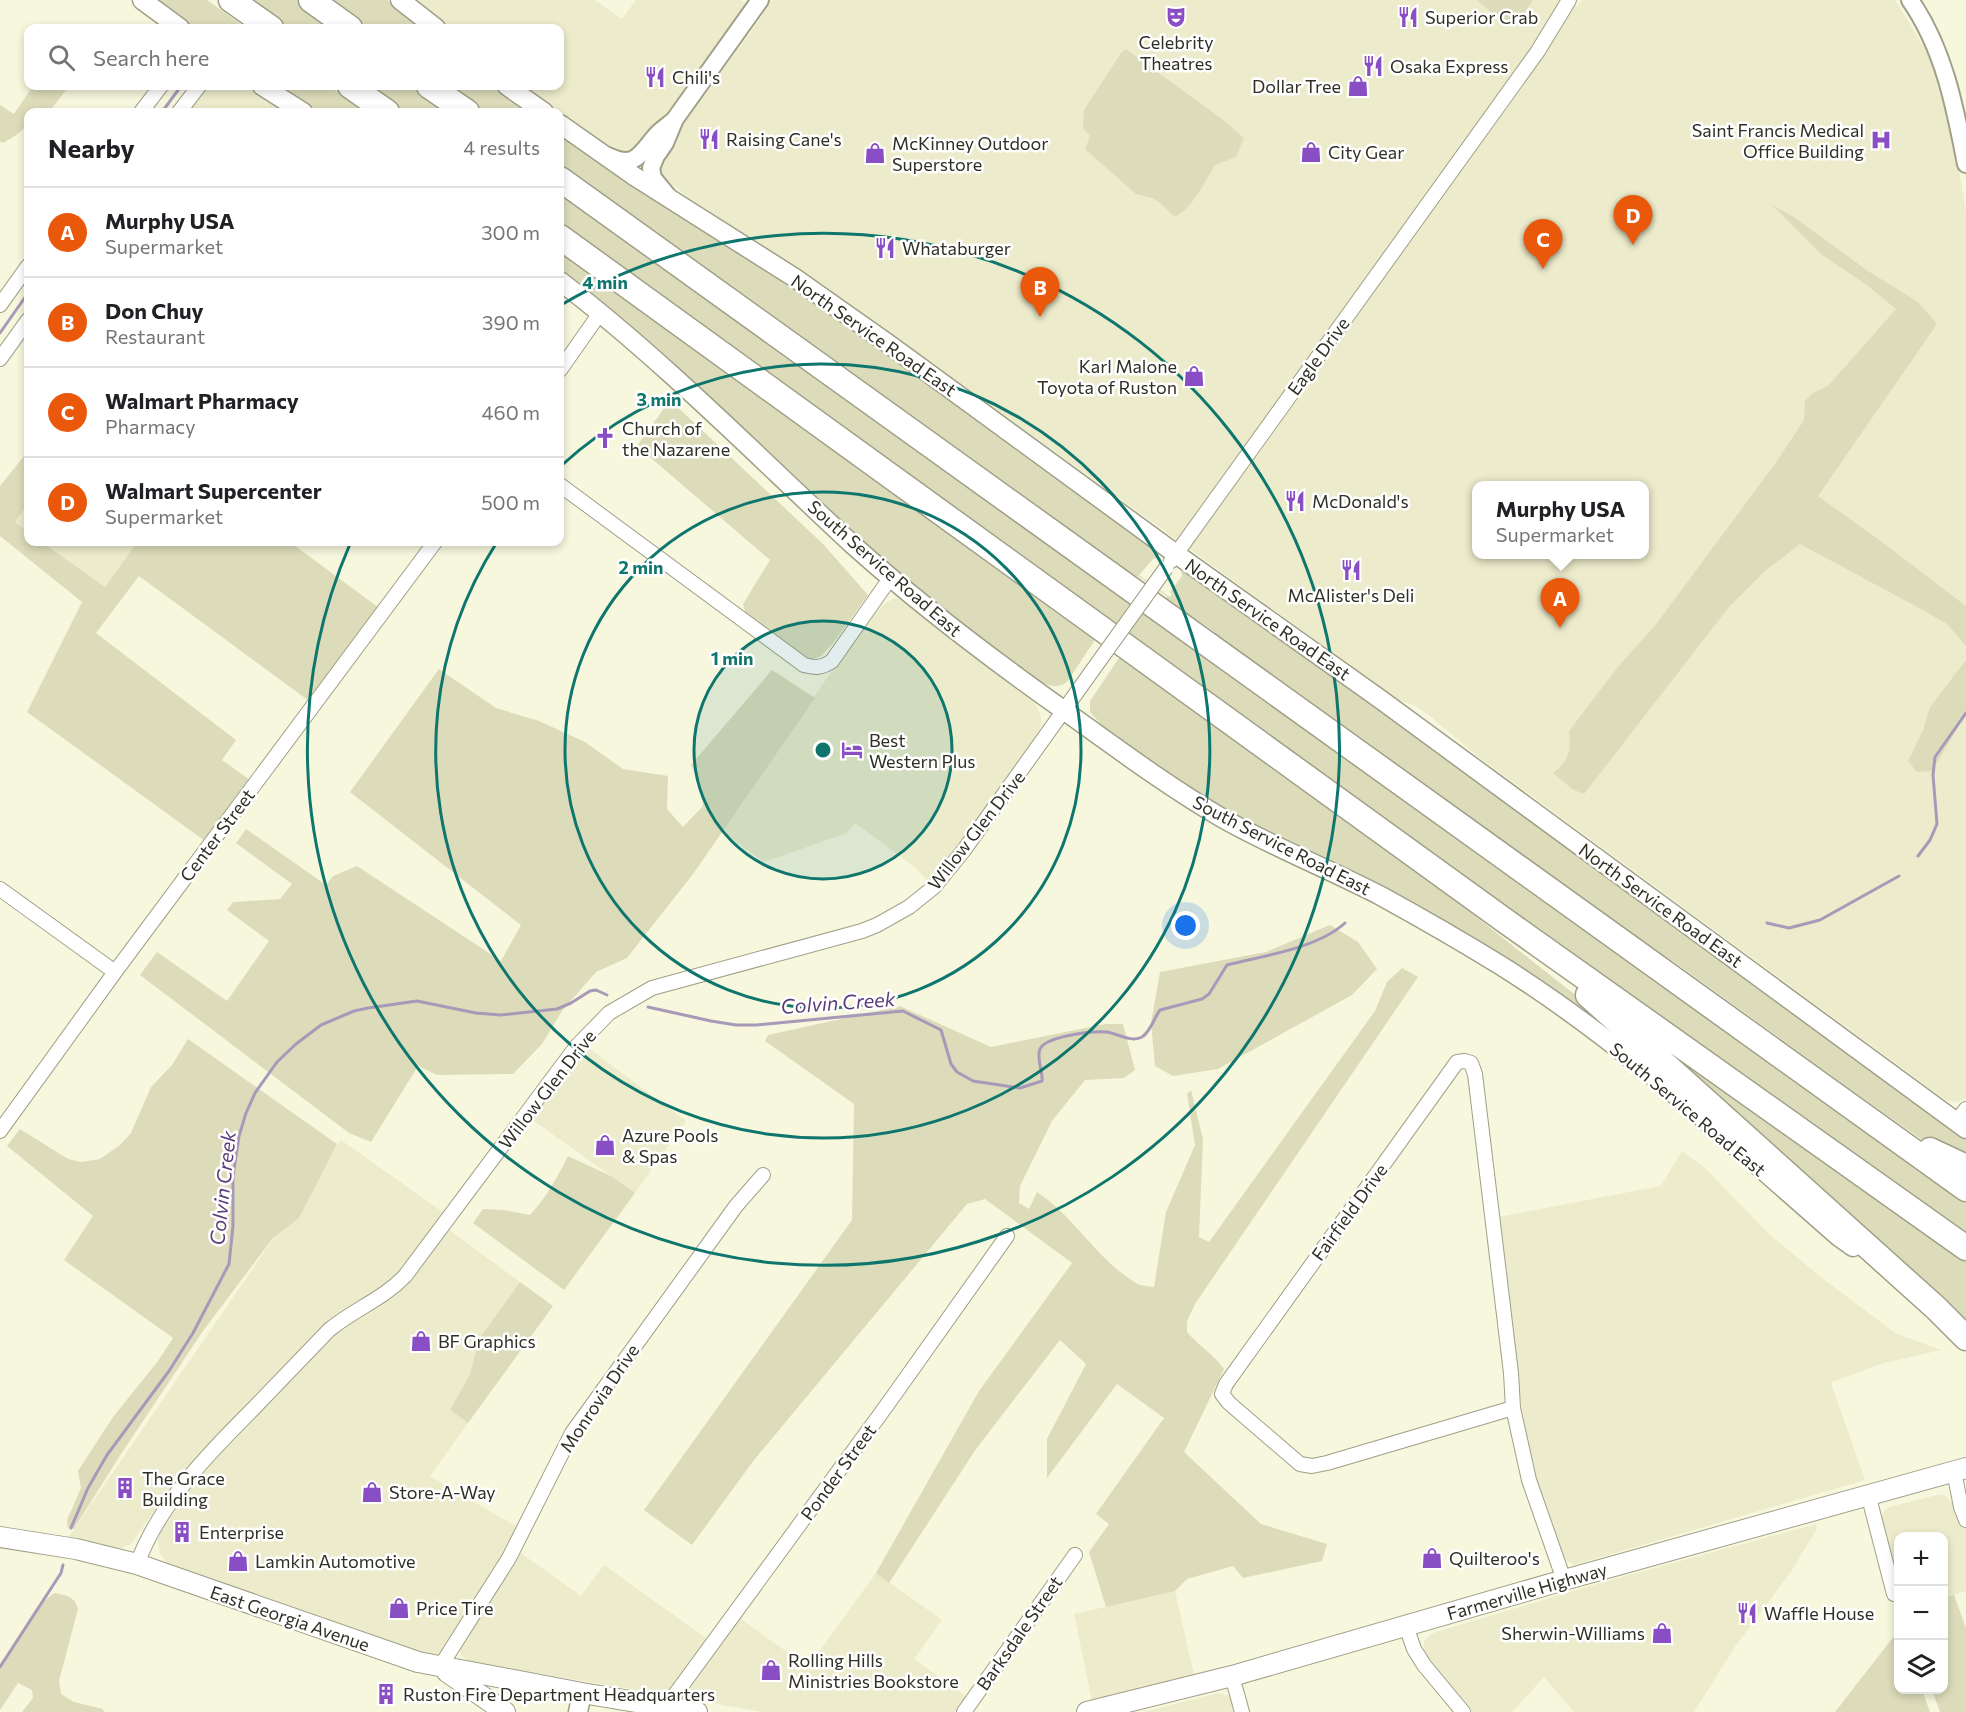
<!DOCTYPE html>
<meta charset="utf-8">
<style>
body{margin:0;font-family:Commissioner,sans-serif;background:#f2f2f2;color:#202124}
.controls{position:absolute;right:18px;bottom:18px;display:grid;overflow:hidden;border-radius:12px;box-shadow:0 3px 9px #0003}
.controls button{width:54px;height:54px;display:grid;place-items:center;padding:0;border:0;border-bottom:2px solid #e0e0e0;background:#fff;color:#202124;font:30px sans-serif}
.you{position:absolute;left:1186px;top:926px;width:21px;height:21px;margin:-15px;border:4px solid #fff;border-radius:50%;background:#1a73e8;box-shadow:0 0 0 9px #1a73e833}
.badge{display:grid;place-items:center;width:39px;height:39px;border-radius:50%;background:#ea580c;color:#fff;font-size:20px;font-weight:700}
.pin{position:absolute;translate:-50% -50px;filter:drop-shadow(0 2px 3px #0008)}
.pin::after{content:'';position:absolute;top:32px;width:21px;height:18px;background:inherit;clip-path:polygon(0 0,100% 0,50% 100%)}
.popup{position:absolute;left:1472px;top:481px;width:177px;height:78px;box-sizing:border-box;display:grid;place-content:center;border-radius:12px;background:#fff;filter:drop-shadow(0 2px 4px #0005);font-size:20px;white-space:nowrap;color:#757577}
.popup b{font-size:22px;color:#202124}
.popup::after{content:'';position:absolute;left:50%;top:100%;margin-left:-12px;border:12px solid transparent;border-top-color:#fff}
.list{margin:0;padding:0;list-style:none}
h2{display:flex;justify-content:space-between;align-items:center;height:78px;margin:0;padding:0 24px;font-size:26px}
h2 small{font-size:20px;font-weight:400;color:#757577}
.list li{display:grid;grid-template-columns:39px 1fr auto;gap:18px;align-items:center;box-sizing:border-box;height:90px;padding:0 24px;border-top:2px solid #e0e0e0}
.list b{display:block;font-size:22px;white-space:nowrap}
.list p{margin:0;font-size:20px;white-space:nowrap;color:#757577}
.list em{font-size:20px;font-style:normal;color:#757577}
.icon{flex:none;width:33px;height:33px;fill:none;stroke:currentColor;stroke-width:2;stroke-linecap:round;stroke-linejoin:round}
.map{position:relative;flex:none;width:1966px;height:1712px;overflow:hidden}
.search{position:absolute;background:#fff;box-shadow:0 3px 9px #0003;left:24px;top:24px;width:540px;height:66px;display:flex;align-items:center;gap:15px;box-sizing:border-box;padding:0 21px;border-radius:12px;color:#757577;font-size:22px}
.panel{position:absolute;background:#fff;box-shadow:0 3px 9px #0003;left:24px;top:108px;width:540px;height:438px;border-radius:12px}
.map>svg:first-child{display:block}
.built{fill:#ecebcb;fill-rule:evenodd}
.green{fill:#dcdcbb}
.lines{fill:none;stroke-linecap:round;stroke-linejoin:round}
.stream{stroke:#a799b8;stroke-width:3}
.minor-casing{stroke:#a09f88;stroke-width:16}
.tertiary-casing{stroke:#a09f88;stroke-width:20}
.secondary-casing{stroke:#a09f88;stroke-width:21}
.primary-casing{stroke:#a09f88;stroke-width:22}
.motorway-casing{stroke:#a09f88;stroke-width:27}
.minor{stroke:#fff;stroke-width:14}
.tertiary{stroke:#fff;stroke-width:16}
.secondary{stroke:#fff;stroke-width:18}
.primary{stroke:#fff;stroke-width:20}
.motorway{stroke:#fff;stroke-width:24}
.minor-bridge-casing{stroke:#a09f88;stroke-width:16;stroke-linecap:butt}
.minor-bridge{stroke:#fff;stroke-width:14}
.ring{fill:none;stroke:#0f766e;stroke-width:3}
.labels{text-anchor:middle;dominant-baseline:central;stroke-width:5;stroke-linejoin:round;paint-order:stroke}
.poi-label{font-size:18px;fill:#2f2f26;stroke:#fff;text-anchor:start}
.street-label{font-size:18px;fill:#2f2f26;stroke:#fff}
.water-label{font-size:20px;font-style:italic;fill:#593c78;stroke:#fff}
.centre{fill:#0f766e;stroke:#fff;stroke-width:3}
.ring-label{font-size:18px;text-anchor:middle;font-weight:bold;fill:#0f766e;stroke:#fff;stroke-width:5;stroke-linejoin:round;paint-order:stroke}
</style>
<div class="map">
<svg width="1966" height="1712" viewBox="0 0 1966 1712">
<rect width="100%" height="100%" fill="#f7f7de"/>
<path class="built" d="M416,0H595L622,19L636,0H740L746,4L642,147L631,155L617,151L600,140L523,86H560V28H451Z
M772,0H1568L1577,7L1582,0H1895L1921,42L1931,61L1942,93L1952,129L1966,212V1098L1956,1102L1947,1101L1476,755L1430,716L1414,705L1400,701L924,357L824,286L689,198L659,174L657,160L755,26ZM1476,486H1644V554H1476Z
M205,86H245L285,112H185Z
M28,504V532L15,522Z
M42,542H137L105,587Z
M895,598L900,599L974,657L1033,701L1038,709L1041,718V724L1038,735L946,864L929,883L916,868L855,823L847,833L764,862L721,831L861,629L884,604Z
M586,1046L686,1121L635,1193L531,1119Z
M341,1140L444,1213L394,1279L322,1328L223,1430L152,1514L131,1544L118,1549L68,1538Z
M1682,1151L1704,1167L1769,1234L1822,1278L1895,1333L1941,1350L1884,1363L1832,1382V1386L1865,1480L1574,1565L1565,1560L1562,1554L1537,1490L1526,1443L1498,1217L1661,1186Z
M448,1229L520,1282L479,1339L470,1374L450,1410L468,1423L430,1476L519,1528L504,1557L441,1652L436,1655L406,1649L168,1564L160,1553L158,1542L160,1532L180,1502L215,1457L333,1335L345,1326L379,1308L400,1292L416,1273Z
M1937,1495H1944L1952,1502L1958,1517L1966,1529V1591L1944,1598V1536H1898V1590L1881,1522L1883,1513L1889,1507Z
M1816,1524L1817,1529L1790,1573L1734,1648L1694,1712H1574L1544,1677L1512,1712H1471L1424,1653V1641L1433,1633L1593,1585Z
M518,1551L581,1596L604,1565L710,1641L738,1617L808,1667L876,1573L942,1620L914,1659L967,1697L956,1712H763L468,1661L461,1655L460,1649L462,1645Z
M1175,1591L1194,1675L1092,1701L1074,1614Z
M1218,1693L1229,1696L1237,1712H1144Z"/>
<path class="green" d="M155,0H207L246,28H194Z
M249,0H296L335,28H288Z
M327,0H387L421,28H366Z
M1477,0H1533L1518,22L1499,19Z
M1126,49L1223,120L1244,138L1236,157L1215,165C1206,180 1192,209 1175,217L1159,202L1152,198L1136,194L1085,149L1090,136L1083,128L1084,110L1121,53Z
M33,86H69L49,112H28C28,131 18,134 3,143L0,141V105L14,114Z
M276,86H328L369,112H318Z
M367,86H415L452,112H405Z
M445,86H493L528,112H482Z
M560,136L799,293L1159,549L1160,553L1156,559L1154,558L1139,575L1170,597L1172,594L1170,592L1182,576L1181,572L1185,569L1568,845L1966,1139V1165L1924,1141L1884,1113L1677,964L1590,906L1223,643L1212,630L1166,599L1167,596L1140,577L1130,574L560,168Z
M560,190L1966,1203V1237L560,224Z
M1772,205L1794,217L1868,271L1918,302L1937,324L1818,496L1882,542L1966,606V646L1947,624L1921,609L1800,544L1764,572L1729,607L1584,794L1572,789L1553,773C1570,760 1571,751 1569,731L1617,668L1657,623L1777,461L1804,420L1805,401L1813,393L1828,386L1896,309L1868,286L1821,254Z
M560,247L1031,587L1051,609L1095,640L1067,682C1051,694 1037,678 1024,668H1020C976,636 933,603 891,567C779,470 676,362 560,271Z
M670,400L823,544L868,595L834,642L821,656L807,661L747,619L743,604L770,560L637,446Z
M28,451V504L15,522L28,532V542H42L105,587L137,542H290L379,608L309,701L139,576L96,633L236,740L222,760L250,780L205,841L27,712L82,602L0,536V486Z
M1119,658L1137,664L1370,833L1598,1013L1634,1044L1198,793L1107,731L1090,712V701Z
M1966,660V714L1932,771L1917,772L1908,761L1923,730L1930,707Z
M439,669L496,708L539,721L585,742L623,769L668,776L667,809L683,827L703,806L701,785L691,765L772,670L815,698L693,874L627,958L596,972L562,1011L542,1044L513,1074L437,1075L418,1066L371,1142L349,1133L140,975L157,952L227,1001L269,941L227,910L233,902L280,899L292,884L236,843L246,829L326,885L333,876L357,866L501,961L521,925L350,792Z
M1330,925L1358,942L1377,969L1352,995L1218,1069L1173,1076L1155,1066L1151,1023L1160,972L1266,952Z
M1402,968L1418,977L1195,1304L1187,1321V1332C1199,1346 1214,1355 1224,1369L1184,1452L1261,1524L1327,1544L1322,1561L1243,1578L1233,1566L1187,1579L1175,1591L1106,1607L1089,1552L1109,1524L1096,1514L1164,1418L1117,1384L1047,1478V1439L1086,1364L1060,1340L976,1449L889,1583L876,1573L979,1391L1072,1263L985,1199L967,1204L754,1460L692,1545L644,1510L852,1220L854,1104L765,1041L768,1035L900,1006L991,1047L1105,1024H1123L1135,1070L1124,1078L1085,1080L1052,1121L1020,1186L1019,1203L1029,1209L1037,1192C1075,1217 1097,1260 1136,1283C1141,1286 1148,1286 1154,1287L1166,1212L1195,1145L1187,1094L1191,1090L1203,1139L1199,1237L1209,1242L1375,1011L1387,982Z
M1649,1036L1966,1259V1320L1954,1308L1846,1218Z
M188,1039L337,1144L299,1218L273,1238L203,1331L119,1457L74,1529L68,1528L67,1520L81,1488L78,1471L113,1417L158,1361L173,1338L64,1260L93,1216L7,1146L20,1129L68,1159L81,1162L100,1159L120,1145L131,1133L151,1087L172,1065Z
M568,1156L611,1176L635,1193L564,1290L473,1223L483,1209L504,1210L530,1215C546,1198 557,1178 568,1156Z
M520,1282L553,1306L468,1423L450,1410L470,1374L479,1339Z
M54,1593C65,1595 75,1596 78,1609L59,1681L61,1694L74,1702L103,1709L104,1712H22L33,1698L32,1690L18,1683L0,1710V1666L37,1607Z
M1954,1595L1966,1628V1712H1940L1932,1690H1944V1598Z
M1898,1631V1690H1922L1930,1712H1835Z"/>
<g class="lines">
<path class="stream" d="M162,112L181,86
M0,333L28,293
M1918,856L1930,840L1937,824L1933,775L1935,757L1966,713
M1767,923L1789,928L1820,920L1899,876
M648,1007L711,1021L736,1025H756L903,1011L941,1030L951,1064L957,1072L973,1081L1020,1088L1042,1081C1043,1071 1036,1058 1040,1049C1046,1036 1092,1031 1106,1032C1117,1033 1131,1043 1142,1037C1151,1031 1154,1018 1160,1010L1202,999L1209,994L1227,965C1263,956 1318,948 1345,923
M71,1528L88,1488L107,1455L169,1371L193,1333L229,1264L233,1226V1176L239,1136L246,1113L255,1093L277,1062L296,1044L321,1025L354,1011L368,1008L417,1001L476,1013L501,1015L557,1009L571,1003L590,991L596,990L607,995
M0,1667L61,1573L63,1565"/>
<defs>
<path id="minor" d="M141,112L161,86
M179,112L199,86
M0,305L28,266
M0,359L28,320
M560,370L600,313
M560,485L804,665C815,668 822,668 832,661L891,577
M1171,561L1538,51L1569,0
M0,889L115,972
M1465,1061L1471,1063L1475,1074L1511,1373L1513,1408L1327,1463L1312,1466L1300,1464L1229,1403L1222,1394L1226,1384L1457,1062Z
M1956,1122L1966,1109
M0,1131L115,972L435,542
M1513,1408L1529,1480L1564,1580
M1954,1471L1961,1507L1966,1520
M1868,1494L1894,1594
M137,1564C160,1503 207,1455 252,1410C278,1383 303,1357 329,1330C354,1309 382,1300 405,1276L576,1047L609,1013L652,988L862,931L877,925L909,907L934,887L964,850L1092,671
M1406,1626L1414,1649L1424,1665L1463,1712
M440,1667L509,1558L572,1433L736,1206L763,1175
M1232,1676L1242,1712
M666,1707L887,1405L1007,1236
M964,1712L1075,1555"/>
<path id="tertiary" d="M1910,0C1944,49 1955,107 1966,164
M608,156C634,168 638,157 654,138C659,131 666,127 672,122
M667,195L653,178L651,168L656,156L665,143L675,119L760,0"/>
<path id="secondary" d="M142,0L180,28
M400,0L436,28
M262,86L303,112
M507,86L544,112
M560,124L634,176L795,278L890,345L1176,554L1380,699L1966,1129
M560,281C664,361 757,456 853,545C921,606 994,661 1069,714C1119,750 1169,787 1222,818C1273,847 1329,869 1381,896C1421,918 1461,941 1500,965C1623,1042 1730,1142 1839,1237L1853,1247
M578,1712L582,1693"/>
<path id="primary" d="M0,1537L76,1549L137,1564L418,1662L582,1693L697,1712
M447,1672L505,1712
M1087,1712L1232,1676L1564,1580L1966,1468"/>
<path id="motorway" d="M231,0L271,28
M311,0L350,28
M350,86L387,112
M429,86L467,112
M560,179L1966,1189
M560,237L1504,920L1966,1248
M1588,995L1936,1308L1966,1338
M1930,1150L1966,1167"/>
</defs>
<use href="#minor" class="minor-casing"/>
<use href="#tertiary" class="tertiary-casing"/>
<use href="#secondary" class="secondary-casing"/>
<use href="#primary" class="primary-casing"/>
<use href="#motorway" class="motorway-casing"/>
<use href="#minor" class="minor"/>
<use href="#tertiary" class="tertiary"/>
<use href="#secondary" class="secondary"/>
<use href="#primary" class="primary"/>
<use href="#motorway" class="motorway"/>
<defs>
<path id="minor-bridge" d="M1092,671L1166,568"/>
</defs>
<use href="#minor-bridge" class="minor-bridge-casing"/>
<use href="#minor-bridge" class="minor-bridge"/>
</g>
<circle cx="823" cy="750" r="129" fill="#0f766e" fill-opacity=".12"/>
<g class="ring">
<circle cx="823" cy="750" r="129"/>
<circle cx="823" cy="750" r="258"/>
<path d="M562 465A387 387 0 1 1 497 542"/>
<path d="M561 305A516 516 0 1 1 350 544"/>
</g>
<defs>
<symbol id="theatre-bare" viewBox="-9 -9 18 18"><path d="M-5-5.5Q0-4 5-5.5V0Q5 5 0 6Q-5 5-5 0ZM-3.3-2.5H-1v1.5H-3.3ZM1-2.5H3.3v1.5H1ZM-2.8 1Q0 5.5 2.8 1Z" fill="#894ec4" stroke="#fff" stroke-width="2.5" paint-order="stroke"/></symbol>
<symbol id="restaurant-bare" viewBox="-9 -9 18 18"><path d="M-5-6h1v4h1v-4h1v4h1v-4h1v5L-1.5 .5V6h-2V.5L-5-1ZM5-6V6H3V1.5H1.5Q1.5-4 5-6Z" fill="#894ec4" stroke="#fff" stroke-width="2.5" paint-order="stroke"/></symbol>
<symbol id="shop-bare" viewBox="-9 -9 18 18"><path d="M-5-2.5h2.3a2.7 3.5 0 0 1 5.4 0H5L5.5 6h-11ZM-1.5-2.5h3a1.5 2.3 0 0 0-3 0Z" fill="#894ec4" stroke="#fff" stroke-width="2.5" paint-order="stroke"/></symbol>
<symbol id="hospital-bare" viewBox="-9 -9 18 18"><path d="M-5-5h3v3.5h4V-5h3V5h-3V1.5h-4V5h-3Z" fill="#894ec4" stroke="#fff" stroke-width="2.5" paint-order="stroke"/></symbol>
<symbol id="church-bare" viewBox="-9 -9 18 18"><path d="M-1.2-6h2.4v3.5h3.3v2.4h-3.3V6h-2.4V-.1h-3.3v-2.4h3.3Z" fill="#894ec4" stroke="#fff" stroke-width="2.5" paint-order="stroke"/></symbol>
<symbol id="hotel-bare" viewBox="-9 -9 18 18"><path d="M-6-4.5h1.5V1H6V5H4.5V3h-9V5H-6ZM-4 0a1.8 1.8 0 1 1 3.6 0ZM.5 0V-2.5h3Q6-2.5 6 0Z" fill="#894ec4" stroke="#fff" stroke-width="2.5" paint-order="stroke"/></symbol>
<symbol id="building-bare" viewBox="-9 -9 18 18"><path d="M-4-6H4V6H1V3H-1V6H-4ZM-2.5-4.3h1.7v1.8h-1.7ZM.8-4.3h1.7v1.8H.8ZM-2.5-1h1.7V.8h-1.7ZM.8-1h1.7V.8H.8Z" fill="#894ec4" stroke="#fff" stroke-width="2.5" paint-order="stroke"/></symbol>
</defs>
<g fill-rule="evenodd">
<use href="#theatre-bare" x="1161" y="2" width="30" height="30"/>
<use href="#restaurant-bare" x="1393" y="2" width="30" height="30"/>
<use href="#restaurant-bare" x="1358" y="51" width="30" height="30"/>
<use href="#restaurant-bare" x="640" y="62" width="30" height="30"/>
<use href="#shop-bare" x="1343" y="71" width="30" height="30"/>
<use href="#restaurant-bare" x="694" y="124" width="30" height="30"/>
<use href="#hospital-bare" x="1866" y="125" width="30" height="30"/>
<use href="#shop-bare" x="1296" y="137" width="30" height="30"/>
<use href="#shop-bare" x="860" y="138" width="30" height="30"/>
<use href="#restaurant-bare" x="870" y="233" width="30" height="30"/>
<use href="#shop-bare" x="1179" y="361" width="30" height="30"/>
<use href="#church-bare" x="590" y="423" width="30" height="30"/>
<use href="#restaurant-bare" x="1280" y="486" width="30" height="30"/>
<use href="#restaurant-bare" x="1336" y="555" width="30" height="30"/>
<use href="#hotel-bare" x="837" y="735" width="30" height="30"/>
<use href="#shop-bare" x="590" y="1130" width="30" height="30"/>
<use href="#shop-bare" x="406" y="1326" width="30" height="30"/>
<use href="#building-bare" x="110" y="1473" width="30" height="30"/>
<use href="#shop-bare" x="357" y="1477" width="30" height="30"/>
<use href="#building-bare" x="167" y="1517" width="30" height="30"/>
<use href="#shop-bare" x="1417" y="1543" width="30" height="30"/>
<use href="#shop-bare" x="223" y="1546" width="30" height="30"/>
<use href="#shop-bare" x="384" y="1593" width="30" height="30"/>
<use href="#restaurant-bare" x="1732" y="1598" width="30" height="30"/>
<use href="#shop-bare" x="1647" y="1618" width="30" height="30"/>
<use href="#shop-bare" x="756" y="1655" width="30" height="30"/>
<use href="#building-bare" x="371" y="1679" width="30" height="30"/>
</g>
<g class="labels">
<g class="poi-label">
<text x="1425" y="17">Superior Crab</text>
<text x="1176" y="42" text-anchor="middle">Celebrity<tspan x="1176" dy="21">Theatres</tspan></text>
<text x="1390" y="66">Osaka Express</text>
<text x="672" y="77">Chili's</text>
<text x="1341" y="86" text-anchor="end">Dollar Tree</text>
<text x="1864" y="130" text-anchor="end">Saint Francis Medical<tspan x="1864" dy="21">Office Building</tspan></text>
<text x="726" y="139">Raising Cane's</text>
<text x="892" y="143">McKinney Outdoor<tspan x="892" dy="21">Superstore</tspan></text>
<text x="1328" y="152">City Gear</text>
<text x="902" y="248">Whataburger</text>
<text x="1177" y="366" text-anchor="end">Karl Malone<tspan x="1177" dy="21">Toyota of Ruston</tspan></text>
<text x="622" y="428">Church of<tspan x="622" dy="21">the Nazarene</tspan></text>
<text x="1312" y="501">McDonald's</text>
<text x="1351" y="595" text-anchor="middle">McAlister's Deli</text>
<text x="869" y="740">Best<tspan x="869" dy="21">Western Plus</tspan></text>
<text x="622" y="1135">Azure Pools<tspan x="622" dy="21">&amp; Spas</tspan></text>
<text x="438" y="1341">BF Graphics</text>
<text x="142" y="1478">The Grace<tspan x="142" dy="21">Building</tspan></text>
<text x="389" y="1492">Store-A-Way</text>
<text x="199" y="1532">Enterprise</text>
<text x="1449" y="1558">Quilteroo's</text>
<text x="255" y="1561">Lamkin Automotive</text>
<text x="416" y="1608">Price Tire</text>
<text x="1764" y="1613">Waffle House</text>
<text x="1645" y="1633" text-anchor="end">Sherwin-Williams</text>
<text x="788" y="1660">Rolling Hills<tspan x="788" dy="21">Ministries Bookstore</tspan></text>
<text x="403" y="1694">Ruston Fire Department Headquarters</text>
</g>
<g class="street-label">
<text transform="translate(874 335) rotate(35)">North Service Road East</text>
<text transform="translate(1318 356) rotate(-54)">Eagle Drive</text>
<text transform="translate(885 568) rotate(41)">South Service Road East</text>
<text transform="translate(1268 619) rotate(35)">North Service Road East</text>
<text transform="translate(976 830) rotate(-52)">Willow Glen Drive</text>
<text transform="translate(217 835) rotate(-53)">Center Street</text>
<text transform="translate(1282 845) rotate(27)">South Service Road East</text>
<text transform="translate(1661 905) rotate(36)">North Service Road East</text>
<text transform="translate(547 1089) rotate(-52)">Willow Glen Drive</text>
<text transform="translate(1688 1109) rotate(40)">South Service Road East</text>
<text transform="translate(1349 1212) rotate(-54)">Fairfield Drive</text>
<text transform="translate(599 1398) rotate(-56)">Monrovia Drive</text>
<text transform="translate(838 1472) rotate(-54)">Ponder Street</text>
<text transform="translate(1527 1591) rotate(-16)">Farmerville Highway</text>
<text transform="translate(290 1618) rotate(19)">East Georgia Avenue</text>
<text transform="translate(1019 1633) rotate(-55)">Barksdale Street</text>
</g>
<g class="water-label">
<text transform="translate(838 1002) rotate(-4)">Colvin Creek</text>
<text transform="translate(222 1188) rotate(-84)">Colvin Creek</text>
</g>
</g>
<circle cx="823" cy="750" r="9" class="centre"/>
<g class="ring-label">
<text x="605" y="289">4 min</text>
<text x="659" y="406">3 min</text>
<text x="641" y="574">2 min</text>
<text x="732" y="665">1 min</text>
</g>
</svg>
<div class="controls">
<button>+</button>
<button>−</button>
<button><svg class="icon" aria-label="layers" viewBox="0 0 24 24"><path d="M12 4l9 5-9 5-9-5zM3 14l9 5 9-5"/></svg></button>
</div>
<div class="you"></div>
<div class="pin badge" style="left:1560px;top:628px">A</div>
<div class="popup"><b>Murphy USA</b>Supermarket</div>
<div class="pin badge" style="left:1040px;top:317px">B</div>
<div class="pin badge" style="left:1543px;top:269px">C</div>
<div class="pin badge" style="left:1633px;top:245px">D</div>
<div class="search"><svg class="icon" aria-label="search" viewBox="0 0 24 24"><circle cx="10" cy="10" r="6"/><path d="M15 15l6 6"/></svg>Search here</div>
<section class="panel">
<h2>Nearby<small>4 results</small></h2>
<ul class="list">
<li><span class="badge">A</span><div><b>Murphy USA</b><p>Supermarket</p></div><em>300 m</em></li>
<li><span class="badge">B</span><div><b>Don Chuy</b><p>Restaurant</p></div><em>390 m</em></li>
<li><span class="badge">C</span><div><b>Walmart Pharmacy</b><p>Pharmacy</p></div><em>460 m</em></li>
<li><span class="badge">D</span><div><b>Walmart Supercenter</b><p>Supermarket</p></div><em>500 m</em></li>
</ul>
</section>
</div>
